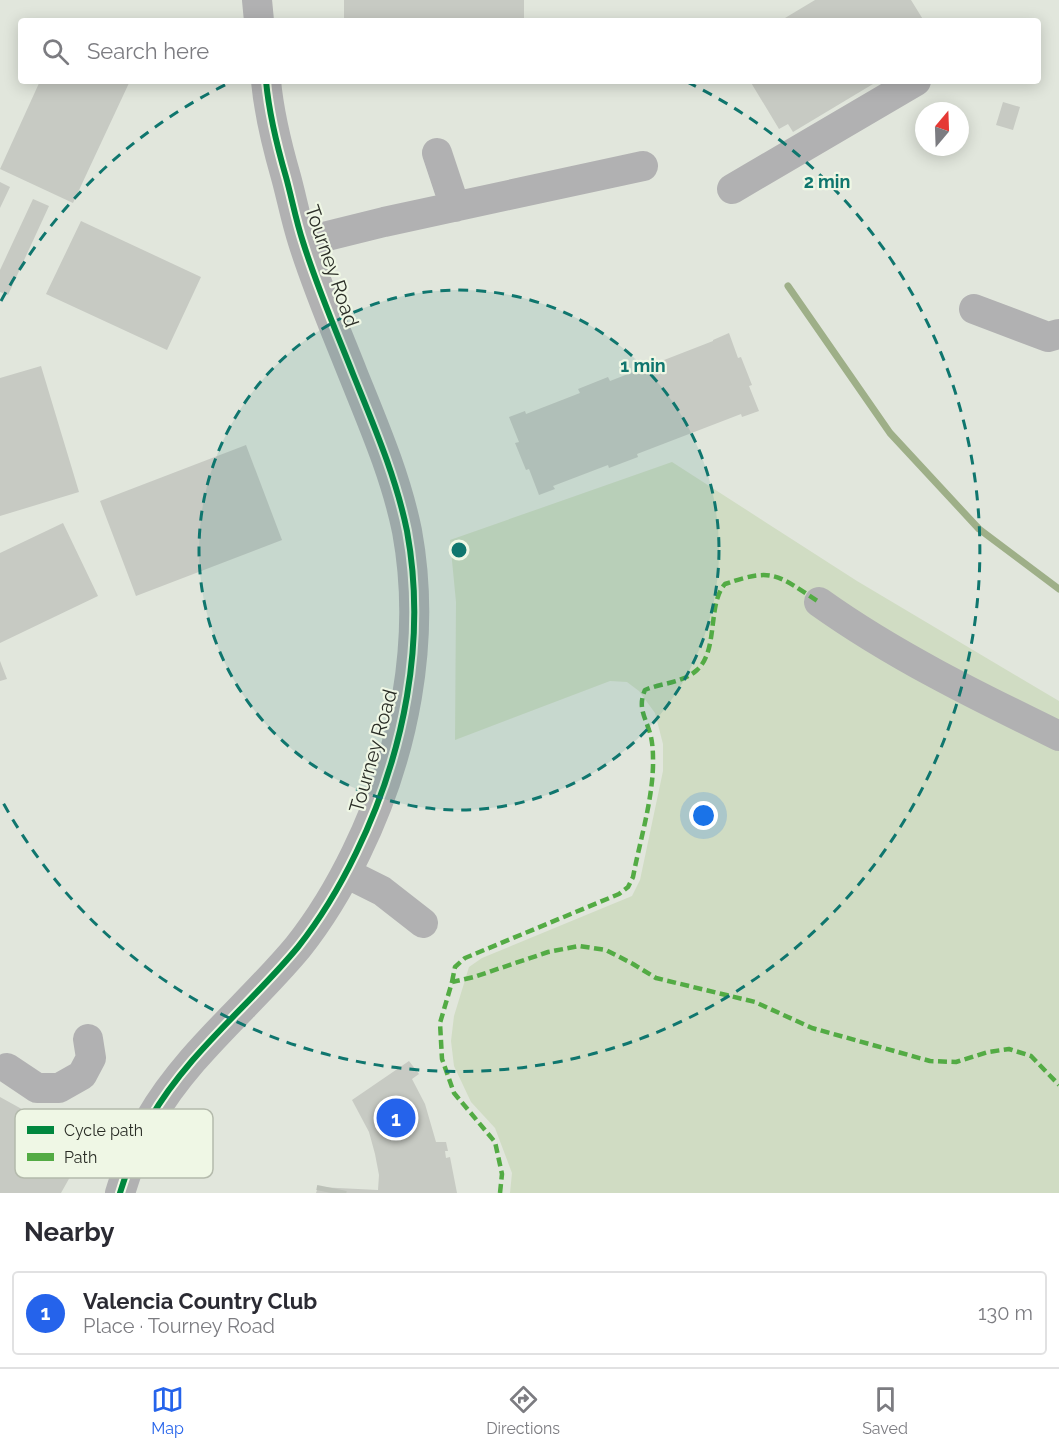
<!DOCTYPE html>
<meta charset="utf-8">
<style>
body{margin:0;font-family:Raleway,sans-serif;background:#f2f2f3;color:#2b2b33}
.compass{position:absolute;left:915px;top:102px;width:54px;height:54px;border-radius:50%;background:#fff;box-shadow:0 3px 15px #0003;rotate:19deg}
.you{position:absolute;left:704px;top:816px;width:21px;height:21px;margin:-15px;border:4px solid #fff;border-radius:50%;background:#1a73e8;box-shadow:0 0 0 9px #1a73e833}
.badge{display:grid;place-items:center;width:39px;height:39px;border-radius:50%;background:#2563eb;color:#fff;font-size:20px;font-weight:700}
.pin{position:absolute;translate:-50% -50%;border:3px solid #fff;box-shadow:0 2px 6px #0006}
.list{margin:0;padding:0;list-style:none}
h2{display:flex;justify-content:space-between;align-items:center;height:78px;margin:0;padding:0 24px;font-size:26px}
h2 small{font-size:20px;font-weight:400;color:#7c7c81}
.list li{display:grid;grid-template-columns:39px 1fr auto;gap:18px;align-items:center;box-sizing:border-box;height:84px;margin:0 12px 12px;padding:0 12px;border:2px solid #e1e1e2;border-radius:6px}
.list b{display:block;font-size:22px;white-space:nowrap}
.list p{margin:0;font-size:20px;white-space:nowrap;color:#7c7c81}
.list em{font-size:20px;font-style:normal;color:#7c7c81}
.icon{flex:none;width:33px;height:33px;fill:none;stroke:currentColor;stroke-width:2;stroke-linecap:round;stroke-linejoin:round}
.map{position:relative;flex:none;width:1059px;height:1193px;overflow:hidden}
.search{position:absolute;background:#fff;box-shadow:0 3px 15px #0003;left:18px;right:18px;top:18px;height:66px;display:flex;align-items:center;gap:15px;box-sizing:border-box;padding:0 21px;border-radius:6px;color:#7c7c81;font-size:22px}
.sheet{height:174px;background:#fff}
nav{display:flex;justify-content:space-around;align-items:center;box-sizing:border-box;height:84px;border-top:2px solid #e1e1e2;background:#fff;font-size:16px;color:#7c7c81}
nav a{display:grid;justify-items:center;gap:3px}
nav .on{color:#2563eb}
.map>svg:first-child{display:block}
.green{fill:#d0dcc3}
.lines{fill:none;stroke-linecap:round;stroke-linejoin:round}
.stream{stroke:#9eaf88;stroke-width:7}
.building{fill:#c7cac3}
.minor-tunnel{stroke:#bcc1b8;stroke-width:30;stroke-dasharray:30 15;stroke-linecap:butt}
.minor{stroke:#b1b1b2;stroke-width:30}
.quiet{stroke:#53ab44;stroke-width:4.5;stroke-dasharray:9 4.5;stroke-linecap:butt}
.cycleway-casing{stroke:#eff7e5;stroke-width:10}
.cycleway{stroke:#00873e;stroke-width:6}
.ring{fill:none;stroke:#0f766e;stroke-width:3;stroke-dasharray:10 8}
.labels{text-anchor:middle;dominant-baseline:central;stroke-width:4.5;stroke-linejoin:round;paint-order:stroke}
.street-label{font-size:20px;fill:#2a2d26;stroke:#eff7e5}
.key{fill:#eff7e5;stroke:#b4baac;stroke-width:1.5}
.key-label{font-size:16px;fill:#2a2d26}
.centre{fill:#0f766e;stroke:#eff7e5;stroke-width:3}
.ring-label{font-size:18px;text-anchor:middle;font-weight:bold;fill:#0f766e;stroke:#eff7e5;stroke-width:4.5;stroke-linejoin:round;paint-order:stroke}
</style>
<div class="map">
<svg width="1059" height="1193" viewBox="0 0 1059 1193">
<rect width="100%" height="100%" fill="#e1e6dc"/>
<path class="green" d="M672,462L857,581L1059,701V1193H510L512,1173L495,1128L471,1102L454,1066L451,1041L454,1016L469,967L482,958L632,896L640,880L663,771V744L655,713L639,691L627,682L610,681L455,740L456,602L450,540Z"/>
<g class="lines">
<path class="stream" d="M788,286L890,433L979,529L1059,589"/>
</g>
<path class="building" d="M344,0H524V18L344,21Z
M815,0H911L924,21H780Z
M40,81H124L129,83L73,203L0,169Z
M750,81H878L793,132L788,124L779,129Z
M1003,102L1020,107L1013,130L996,125Z
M0,182L10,187L0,208Z
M33,199L49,206L8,295L0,292V270Z
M81,221L201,277L167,350L46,294Z
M729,333L738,358L741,357L752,385L749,386L759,411L742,417L741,414L637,454L638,457L609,468L608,465L553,486L555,489L539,495L529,469L526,470L515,443L519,442L509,417L525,411L526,414L580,393L578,389L608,377L610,381L713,341V340Z
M41,366L79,492L0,516V378Z
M246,445L282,540L136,596L100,501Z
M63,523L98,596L0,643V553Z
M0,661L7,679L0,681Z
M409,1061L419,1074L412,1079L425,1104L436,1142H446L448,1151H445L446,1158L450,1157L457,1193H316L318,1187L378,1190L379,1175L375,1154L369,1132L352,1100Z
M0,1097L56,1128L42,1152L75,1168L61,1193H0Z"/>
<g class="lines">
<path class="minor-tunnel" d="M331,1193L332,1188"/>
<path class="minor" d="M257,0L259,21
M437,153L455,207
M732,189L916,81
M303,242L384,222L643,166
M974,309L1048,337L1059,334
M819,602C893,655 977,696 1059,736
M346,873L382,891L423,923
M7,1068L37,1088H59L82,1075L91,1058L88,1039
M120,1193C128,1168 136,1142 150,1119C188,1053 250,1005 298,947C321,918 340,886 356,853C404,755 427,640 407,531C396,477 374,426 353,374C336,331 317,287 303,242C296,221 292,199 286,177C277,146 269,113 266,81"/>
<path class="quiet" d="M452,982L455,967L465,958L619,894L628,887L633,877C640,840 654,796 653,758C653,749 652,738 649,730C644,715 638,706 645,690C661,683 683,683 697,670C719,650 707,604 725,584C774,567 777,575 819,602
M500,1193L502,1174L495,1142L454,1093L442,1059L440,1023L452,982L474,977L548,952L579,946L606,950L633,964L656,978L755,1002L812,1028L930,1061L956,1062L988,1052L1009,1049L1031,1056L1059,1085"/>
<defs>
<path id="cycleway" d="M120,1193C128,1168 136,1142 150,1119C188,1053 250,1005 298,947C321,918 340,886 356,853C404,755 427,640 407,531C396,477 374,426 353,374C336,331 317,287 303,242C296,221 292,199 286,177C277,146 269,113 266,81"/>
</defs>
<use href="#cycleway" class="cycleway-casing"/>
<use href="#cycleway" class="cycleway"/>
</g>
<circle cx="459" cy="550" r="260" fill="#0f766e" fill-opacity=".12"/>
<g class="ring">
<circle cx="459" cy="550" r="260"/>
<path d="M1 301A521 521 0 0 1 231 82M687 82A521 521 0 1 1 1 799"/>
</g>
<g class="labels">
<g class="street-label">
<text transform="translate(332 266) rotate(71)">Tourney Road</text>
<text transform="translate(373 751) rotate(-74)">Tourney Road</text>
</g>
</g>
<rect x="15" y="1109" width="198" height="69" rx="9" class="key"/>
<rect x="27" y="1126" width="27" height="8" fill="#00873e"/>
<rect x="27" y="1153" width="27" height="8" fill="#53ab44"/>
<g class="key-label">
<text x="64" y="1136">Cycle path</text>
<text x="64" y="1163">Path</text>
</g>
<circle cx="459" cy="550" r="9" class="centre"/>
<g class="ring-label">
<text x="827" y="188">2 min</text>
<text x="643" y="372">1 min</text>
</g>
</svg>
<svg class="compass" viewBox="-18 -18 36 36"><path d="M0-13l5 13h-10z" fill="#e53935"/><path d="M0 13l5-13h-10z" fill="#7c7c81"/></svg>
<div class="you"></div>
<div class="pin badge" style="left:396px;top:1118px">1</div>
<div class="search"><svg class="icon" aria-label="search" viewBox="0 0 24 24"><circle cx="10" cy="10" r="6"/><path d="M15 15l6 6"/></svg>Search here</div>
</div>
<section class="sheet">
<h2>Nearby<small></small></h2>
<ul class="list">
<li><span class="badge">1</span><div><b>Valencia Country Club</b><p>Place · Tourney Road</p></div><em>130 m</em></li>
</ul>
</section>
<nav>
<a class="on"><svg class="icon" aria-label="map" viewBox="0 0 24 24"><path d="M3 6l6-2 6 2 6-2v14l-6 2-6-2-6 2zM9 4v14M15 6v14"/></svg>Map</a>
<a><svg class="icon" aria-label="directions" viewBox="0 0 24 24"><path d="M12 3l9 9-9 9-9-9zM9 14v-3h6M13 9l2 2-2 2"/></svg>Directions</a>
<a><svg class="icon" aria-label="saved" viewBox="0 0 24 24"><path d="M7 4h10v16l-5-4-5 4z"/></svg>Saved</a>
</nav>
